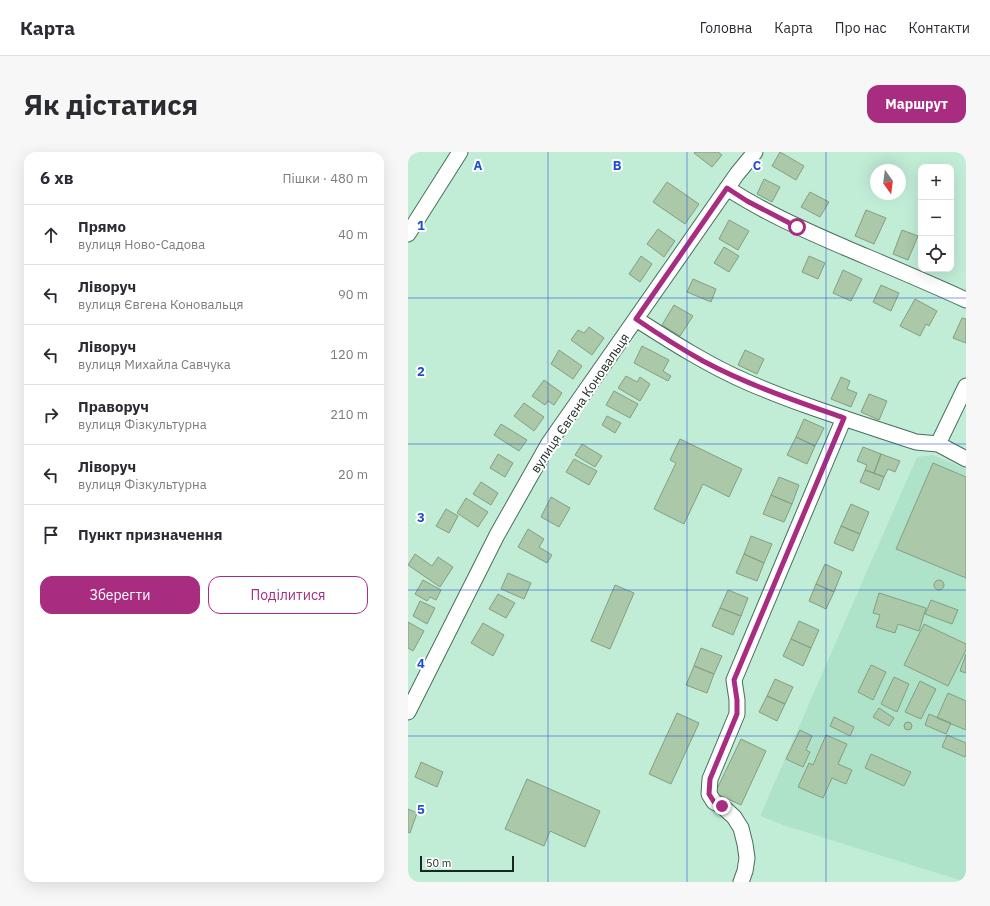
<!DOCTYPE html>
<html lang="uk">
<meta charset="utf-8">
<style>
body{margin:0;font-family:"IBM Plex Sans",sans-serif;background:#f7f7f7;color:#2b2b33}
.controls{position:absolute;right:12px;top:12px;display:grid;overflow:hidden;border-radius:8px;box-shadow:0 4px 16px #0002}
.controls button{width:36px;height:36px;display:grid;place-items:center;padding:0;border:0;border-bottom:1px solid #e1e1e2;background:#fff;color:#2b2b33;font:20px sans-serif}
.compass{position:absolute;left:462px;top:12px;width:36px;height:36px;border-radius:50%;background:#fff;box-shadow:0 4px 16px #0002;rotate:166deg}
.scale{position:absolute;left:12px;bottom:10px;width:94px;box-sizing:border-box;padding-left:4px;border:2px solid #16271f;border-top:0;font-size:11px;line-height:14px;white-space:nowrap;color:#16271f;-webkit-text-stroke:3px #fff;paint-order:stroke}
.stop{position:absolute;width:12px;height:12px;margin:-9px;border:3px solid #a82d81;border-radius:50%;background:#fff}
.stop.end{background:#a82d81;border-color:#fff;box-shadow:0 1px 4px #0008}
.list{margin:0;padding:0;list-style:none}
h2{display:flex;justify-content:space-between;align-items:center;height:52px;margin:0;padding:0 16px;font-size:17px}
h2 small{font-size:13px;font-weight:400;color:#7c7c81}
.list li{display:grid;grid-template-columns:26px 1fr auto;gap:12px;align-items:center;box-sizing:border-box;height:60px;padding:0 16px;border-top:1px solid #e1e1e2}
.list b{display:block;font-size:15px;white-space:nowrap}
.list p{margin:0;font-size:13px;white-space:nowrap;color:#7c7c81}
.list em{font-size:13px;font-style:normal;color:#7c7c81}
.actions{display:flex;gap:8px;padding:12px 16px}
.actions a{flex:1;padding:9px 0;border:1px solid #a82d81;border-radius:12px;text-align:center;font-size:14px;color:#a82d81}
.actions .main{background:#a82d81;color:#fff}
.icon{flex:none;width:22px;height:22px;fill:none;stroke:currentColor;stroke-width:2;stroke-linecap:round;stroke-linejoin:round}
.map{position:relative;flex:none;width:558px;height:730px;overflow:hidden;border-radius:12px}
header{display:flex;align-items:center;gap:24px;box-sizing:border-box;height:56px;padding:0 20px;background:#fff;border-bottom:1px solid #e1e1e2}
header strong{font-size:19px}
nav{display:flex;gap:22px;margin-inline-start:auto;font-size:14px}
.intro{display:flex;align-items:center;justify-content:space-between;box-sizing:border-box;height:96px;padding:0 24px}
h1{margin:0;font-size:28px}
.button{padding:10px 18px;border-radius:12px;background:#a82d81;color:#fff;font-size:14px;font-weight:700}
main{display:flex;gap:24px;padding:0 24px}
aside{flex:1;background:#fff;border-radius:12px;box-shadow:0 4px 16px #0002}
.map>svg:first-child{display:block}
.built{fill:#aee3c9}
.building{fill:#abc8a9;stroke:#839f81}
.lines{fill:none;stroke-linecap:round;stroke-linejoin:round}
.minor-casing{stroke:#476f5c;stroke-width:17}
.minor{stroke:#fff;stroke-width:15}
.route{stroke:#a82d81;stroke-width:5}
.grid{fill:none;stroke:#1d4ed8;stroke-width:1;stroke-opacity:0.55}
.labels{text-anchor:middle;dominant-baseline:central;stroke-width:4;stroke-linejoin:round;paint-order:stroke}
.street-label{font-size:13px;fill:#16271f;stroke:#fff}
.grid-label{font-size:13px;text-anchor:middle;font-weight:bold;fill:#1d4ed8;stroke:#fff;stroke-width:4;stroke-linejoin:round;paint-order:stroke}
</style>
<header>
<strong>Карта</strong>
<nav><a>Головна</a><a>Карта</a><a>Про нас</a><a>Контакти</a></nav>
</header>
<div class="intro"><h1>Як дістатися</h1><a class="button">Маршрут</a></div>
<main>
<aside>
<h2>6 хв<small>Пішки · 480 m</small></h2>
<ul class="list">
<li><svg class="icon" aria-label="ahead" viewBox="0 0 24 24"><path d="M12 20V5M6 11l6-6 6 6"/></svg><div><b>Прямо</b><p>вулиця Ново-Садова</p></div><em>40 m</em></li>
<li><svg class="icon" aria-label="left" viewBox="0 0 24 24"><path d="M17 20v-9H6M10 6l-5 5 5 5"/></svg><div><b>Ліворуч</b><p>вулиця Євгена Коновальця</p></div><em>90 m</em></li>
<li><svg class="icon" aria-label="left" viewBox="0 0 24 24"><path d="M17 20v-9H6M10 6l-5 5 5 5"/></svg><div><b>Ліворуч</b><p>вулиця Михайла Савчука</p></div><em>120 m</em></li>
<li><svg class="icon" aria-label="right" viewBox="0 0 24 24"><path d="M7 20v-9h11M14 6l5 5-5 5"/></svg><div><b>Праворуч</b><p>вулиця Фізкультурна</p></div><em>210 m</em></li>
<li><svg class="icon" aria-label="left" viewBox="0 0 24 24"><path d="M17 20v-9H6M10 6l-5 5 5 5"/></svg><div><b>Ліворуч</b><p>вулиця Фізкультурна</p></div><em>20 m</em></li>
<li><svg class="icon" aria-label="arrive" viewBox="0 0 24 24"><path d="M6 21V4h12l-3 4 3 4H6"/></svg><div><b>Пункт призначення</b></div></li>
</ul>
<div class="actions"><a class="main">Зберегти</a><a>Поділитися</a></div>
</aside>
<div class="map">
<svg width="558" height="730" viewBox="0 0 558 730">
<rect width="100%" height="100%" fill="#c1edd7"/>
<path class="built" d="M525,303L558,317V730L378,674L352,664L509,305Z"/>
<path class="building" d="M287,0H310L314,3L304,15L286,1Z
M372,0L396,14L388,28L364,14Z
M356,27L372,35L364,50L349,42Z
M259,30L291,52L277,72L245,50Z
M402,40L421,50L412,65L393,55Z
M458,58L478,66L466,92L447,84Z
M321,68L341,79L330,98L311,87Z
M250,77L267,89L256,105L239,92Z
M494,78L510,84L500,108L485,102Z
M316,95L331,104L321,120L306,111Z
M233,104L244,112L232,130L221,122Z
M401,104L417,111L410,127L394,120Z
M435,118L454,127L443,149L425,141Z
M285,127L308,137L303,150L279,140Z
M473,133L491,141L483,159L465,150Z
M507,147L529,159L521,174L518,172L512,184L492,174Z
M266,153L285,164L272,184L254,173Z
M554,166L558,167V191L545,186Z
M181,175L196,186L184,203L163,188L170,178L176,181Z
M234,194L261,208L255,219L263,224L260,229L226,211Z
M151,198L174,214L165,227L143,212Z
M337,198L356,207L349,222L330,213Z
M218,224L229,230L232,225L242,232L232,249L210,236Z
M433,225L442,229L439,237L449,241L443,255L423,247Z
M136,228L154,241L146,253L140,249L137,253L124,244Z
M206,239L230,252L222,266L198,253Z
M461,242L479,249L471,268L453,260Z
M116,251L136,265L126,279L106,264Z
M199,264L213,271L207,281L194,273Z
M396,267L416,276L407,294L388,285Z
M93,272L119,288L111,299L86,283Z
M388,285L407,294L399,312L379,303Z
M272,287L334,317L321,345L295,332L276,372L246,357L268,311L262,308Z
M174,292L194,304L187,315L167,303Z
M455,295L473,302L466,321L457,318L459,313L449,309Z
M90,302L105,311L97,325L82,316Z
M473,302L492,309L487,320L480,317L476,325L466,321Z
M166,307L189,319L181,333L158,320Z
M525,311L558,325V426L488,397Z
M457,318L476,325L471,338L452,330Z
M371,325L391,333L384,352L363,343Z
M73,330L90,341L83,353L65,342Z
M363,343L384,352L376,370L355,362Z
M143,345L162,356L151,375L133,365Z
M58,346L80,360L70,375L49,361Z
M443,352L461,360L452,382L433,374Z
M38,357L50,364L41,381L28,374Z
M433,374L452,382L445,399L426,391Z
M120,377L136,387L131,395L144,403L139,411L110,395Z
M343,384L364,392L356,411L336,402Z
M7,402L24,414L30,405L45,415L32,435L0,413Z
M336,402L356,411L349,429L328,421Z
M417,412L434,420L426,440L408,432Z
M100,421L123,431L116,447L93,437Z
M15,428L33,438L28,448L22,445L19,449L7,442Z
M526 433a5 5 0 1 1 10 0a5 5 0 1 1-10 0Z
M408,432L426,440L418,457L401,449Z
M207,433L226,441L202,497L183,489Z
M320,438L340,446L333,464L312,456Z
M471,441L518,456L511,479L490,472L487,481L468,475L472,463L465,461Z
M90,442L107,451L98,466L81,457Z
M523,448L550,458L544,472L517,462Z
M12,449L27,456L19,472L5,464Z
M312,456L333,464L325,483L304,474Z
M391,469L411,478L403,496L383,487Z
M0,470L16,479L5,499L0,496Z
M75,471L96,483L85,504L63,491Z
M516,472L558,492V498L540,534L496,513Z
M383,487L403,496L395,514L375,504Z
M293,496L314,504L306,522L286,514Z
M558,502V521L552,519Z
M463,513L478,520L465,548L450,540Z
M286,514L306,522L299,541L278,533Z
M486,525L501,532L489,560L473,552Z
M367,527L385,535L377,552L359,544Z
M512,529L528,537L513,567L497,560Z
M540,541L558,549V578L529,566Z
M359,544L377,552L369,569L351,560Z
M471,556L486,566L481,574L465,565Z
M269,561L291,571L263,632L241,622Z
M521,562L543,571L538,582L517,573Z
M426,565L446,575L442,584L422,574Z
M496 574a4 4 0 1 1 8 0a4 4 0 1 1-8 0Z
M392,578L404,584L398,598L402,600L395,615L378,607Z
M418,583L439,592L430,612L444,618L438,632L424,626L415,646L390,635L401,611L405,613Z
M539,583L558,591V602L557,605L534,595Z
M333,587L358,599L333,653L307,641Z
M463,602L503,620L496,634L457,616Z
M13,610L35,620L29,635L7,625Z
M119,627L192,659L177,695L142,679L136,694L97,677Z
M0,657L9,661L2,681L0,680Z"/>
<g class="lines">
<defs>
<path id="minor" d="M319,36C357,61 397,78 438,96C478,113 519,130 558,148
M0,82L52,0
M228,167C264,190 300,213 339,230C394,254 451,271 508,290L530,292L558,307
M530,292L558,234
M0,560L89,383L141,291L329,22L347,0
M333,730L337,719L339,706L337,692L333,676L326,665L314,654L306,650L301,642L302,627L329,562V548L326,528L436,266"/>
</defs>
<use href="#minor" class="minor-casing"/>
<use href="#minor" class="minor"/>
</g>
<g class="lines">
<path class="route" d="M314,654L306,650L301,642L302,627L329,562V548L326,528L436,266C388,249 340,233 295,209C272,196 250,182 228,167L319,36L339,49L389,75"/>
</g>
<path class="grid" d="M140,0V730M279,0V730M418,0V730M0,146H558M0,292H558M0,438H558M0,584H558"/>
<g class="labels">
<g class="street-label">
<text transform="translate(172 251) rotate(-56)">вулиця Євгена Коновальця</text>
</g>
</g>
<g class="grid-label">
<text x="70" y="18">A</text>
<text x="209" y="18">B</text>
<text x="349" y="18">C</text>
<text x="13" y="78">1</text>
<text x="13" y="224">2</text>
<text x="13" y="370">3</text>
<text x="13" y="516">4</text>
<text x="13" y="662">5</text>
</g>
</svg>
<div class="controls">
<button>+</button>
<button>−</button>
<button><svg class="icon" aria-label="locate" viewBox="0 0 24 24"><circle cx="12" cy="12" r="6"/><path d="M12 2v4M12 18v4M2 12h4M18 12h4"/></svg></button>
</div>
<svg class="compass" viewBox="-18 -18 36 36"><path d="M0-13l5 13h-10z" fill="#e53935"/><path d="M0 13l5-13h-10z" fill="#7c7c81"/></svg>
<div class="scale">50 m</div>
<div class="stop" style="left:389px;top:75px"></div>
<div class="stop end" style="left:314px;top:654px"></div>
</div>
</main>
